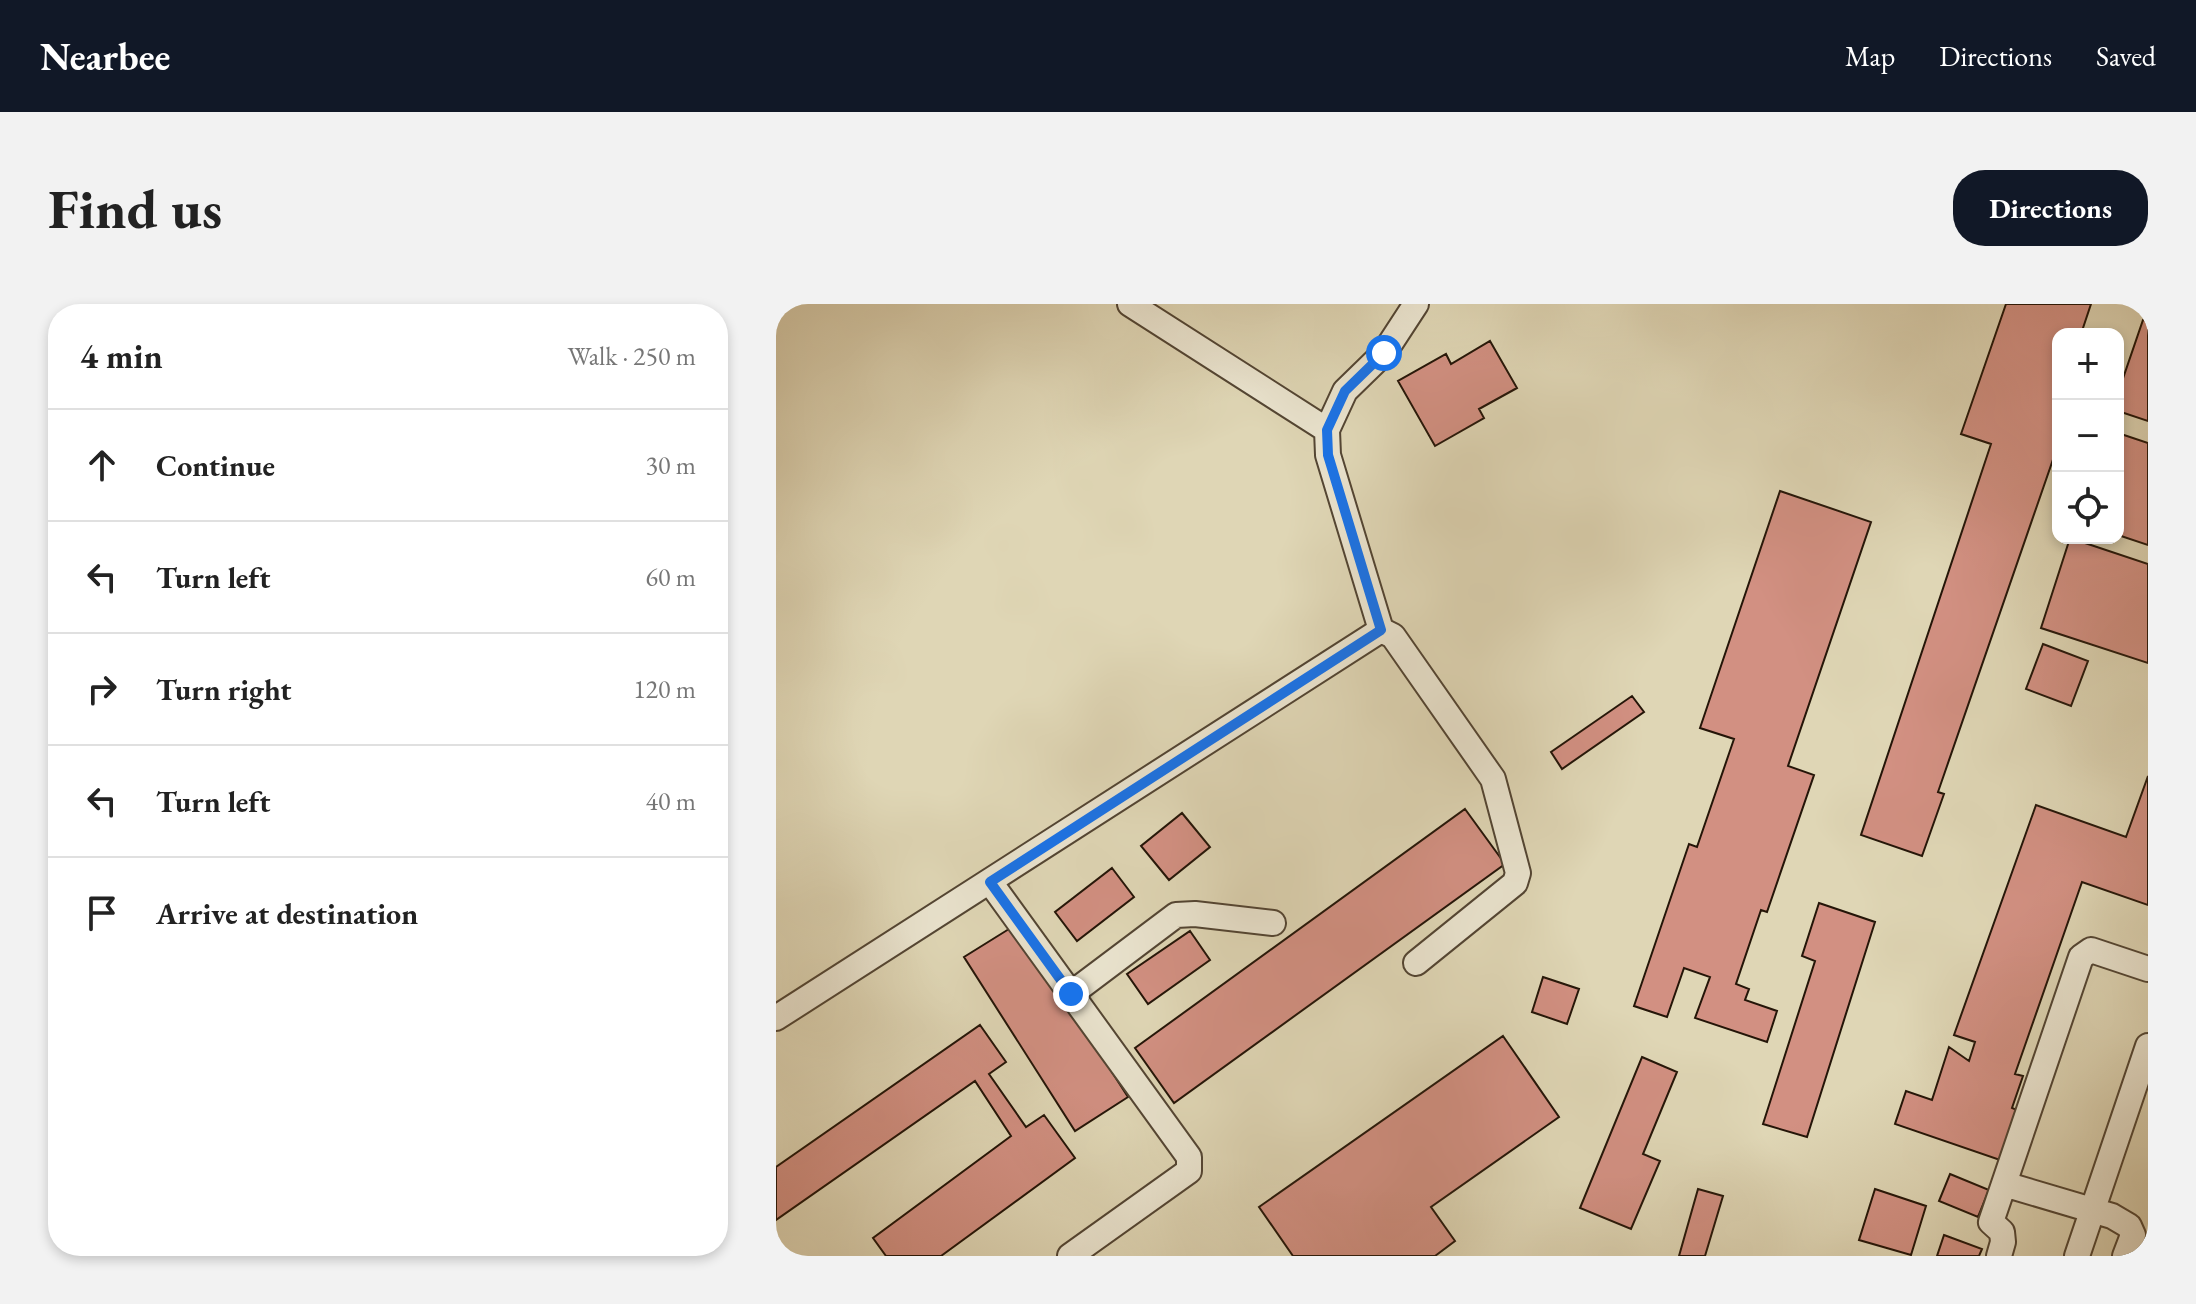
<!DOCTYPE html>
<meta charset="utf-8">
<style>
body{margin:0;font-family:"EB Garamond",serif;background:#f2f2f2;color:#222}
.controls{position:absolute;right:24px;top:24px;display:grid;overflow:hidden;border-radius:16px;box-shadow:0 4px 12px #0003}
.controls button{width:72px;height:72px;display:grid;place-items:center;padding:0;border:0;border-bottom:2px solid #e0e0e0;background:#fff;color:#222;font:40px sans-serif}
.stop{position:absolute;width:24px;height:24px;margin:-18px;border:6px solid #1a73e8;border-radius:50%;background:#fff}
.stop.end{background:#1a73e8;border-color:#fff;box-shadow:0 2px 8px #0008}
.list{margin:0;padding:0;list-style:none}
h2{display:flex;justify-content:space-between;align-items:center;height:104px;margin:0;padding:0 32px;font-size:34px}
h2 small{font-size:26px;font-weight:400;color:#767676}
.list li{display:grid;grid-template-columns:52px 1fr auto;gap:24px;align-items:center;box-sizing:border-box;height:112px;padding:0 32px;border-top:2px solid #e0e0e0}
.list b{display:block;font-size:30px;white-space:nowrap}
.list em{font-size:26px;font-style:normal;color:#767676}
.icon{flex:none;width:44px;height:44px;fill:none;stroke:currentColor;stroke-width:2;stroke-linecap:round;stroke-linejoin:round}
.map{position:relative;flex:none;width:1372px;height:952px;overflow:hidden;border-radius:32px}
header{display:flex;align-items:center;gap:48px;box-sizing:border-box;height:112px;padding:0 40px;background:#111827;color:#fff}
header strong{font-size:38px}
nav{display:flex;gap:44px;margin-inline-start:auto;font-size:28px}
.intro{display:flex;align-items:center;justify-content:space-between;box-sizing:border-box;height:192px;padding:0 48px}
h1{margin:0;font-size:56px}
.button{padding:20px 36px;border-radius:32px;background:#111827;color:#fff;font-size:28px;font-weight:700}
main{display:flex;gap:48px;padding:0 48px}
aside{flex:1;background:#fff;border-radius:32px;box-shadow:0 4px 12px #0003}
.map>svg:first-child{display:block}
.building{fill:#d29082;stroke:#241508;stroke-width:2}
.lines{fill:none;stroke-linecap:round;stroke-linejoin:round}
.minor-casing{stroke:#534533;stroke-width:28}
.minor{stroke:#eae4cf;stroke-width:24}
.route{stroke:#1a73e8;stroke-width:10}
</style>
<header>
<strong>Nearbee</strong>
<nav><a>Map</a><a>Directions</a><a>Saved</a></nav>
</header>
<div class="intro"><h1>Find us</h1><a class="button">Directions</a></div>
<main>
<aside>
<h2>4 min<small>Walk · 250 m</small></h2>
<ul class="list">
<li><svg class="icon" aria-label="ahead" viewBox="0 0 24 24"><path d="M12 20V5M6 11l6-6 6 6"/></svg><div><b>Continue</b></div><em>30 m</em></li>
<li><svg class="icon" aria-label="left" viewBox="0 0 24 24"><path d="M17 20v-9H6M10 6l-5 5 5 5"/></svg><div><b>Turn left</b></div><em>60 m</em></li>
<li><svg class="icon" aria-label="right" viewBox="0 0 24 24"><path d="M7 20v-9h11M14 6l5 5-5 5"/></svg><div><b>Turn right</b></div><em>120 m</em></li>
<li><svg class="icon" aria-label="left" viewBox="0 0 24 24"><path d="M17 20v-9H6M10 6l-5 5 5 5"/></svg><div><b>Turn left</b></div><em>40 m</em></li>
<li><svg class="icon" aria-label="arrive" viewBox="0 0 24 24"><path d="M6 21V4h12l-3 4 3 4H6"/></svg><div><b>Arrive at destination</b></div></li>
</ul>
</aside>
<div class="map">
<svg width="1372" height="952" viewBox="0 0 1372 952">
<rect width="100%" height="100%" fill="#dfd6b5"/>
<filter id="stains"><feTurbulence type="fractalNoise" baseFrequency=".0025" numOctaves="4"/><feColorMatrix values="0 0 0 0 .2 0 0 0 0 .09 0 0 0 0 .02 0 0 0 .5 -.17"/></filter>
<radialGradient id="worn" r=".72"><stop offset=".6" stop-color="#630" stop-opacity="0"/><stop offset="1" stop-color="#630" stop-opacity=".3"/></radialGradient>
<path class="building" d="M1230,0H1315L1305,30H1282V141L1162,488L1168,490L1146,552L1085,531L1215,140L1185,130Z
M1367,16L1372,17V117L1342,107V89Z
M714,37L741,84L703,105L708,114L659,142L622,77L670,50L675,60Z
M1342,129L1372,139V241L1342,231Z
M1004,187L1095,218L1012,462L1038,471L991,608L985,606L960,680L973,685L969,696L1001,707L991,738L919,714L934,673L908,664L891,713L858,702L913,540L921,543L958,435L924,424Z
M1294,234L1372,260V359L1265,324Z
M1267,340L1312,357L1295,402L1250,385Z
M856,392L868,408L786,465L775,448Z
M1372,472V601L1306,578L1239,770L1247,772L1236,804L1241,806L1224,856L1119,820L1130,787L1156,796L1173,743L1193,757L1199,738L1178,731L1260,501L1350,533Z
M689,505L729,560L398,799L359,744Z
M406,509L434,543L393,576L365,542Z
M336,564L358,593L301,637L279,608Z
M1043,599L1099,618L1031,833L987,820L1039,657L1026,652Z
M241,620L352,793L299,827L188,653Z
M414,627L434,656L372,700L351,670Z
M767,673L803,685L791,720L756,708Z
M204,721L230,758L213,770L250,823L268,811L299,854L165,952H110L97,934L235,832L199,777L0,916V863Z
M727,732L783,813L655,903L679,937L659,952H517L483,903Z
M866,753L901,768L867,850L884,857L855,925L804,904Z
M1174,870L1213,886L1202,913L1163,897Z
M922,885L947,892L929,952H903Z
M1099,885L1150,902L1135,951L1083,936Z
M1168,931L1206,945L1203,952H1161Z"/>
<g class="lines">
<defs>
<path id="minor" d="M354,0L551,126
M605,326L552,151L551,126L569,87L608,49L640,0
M214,578L413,853V867L294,952
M295,690L400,611L419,610L497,619
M0,714L605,326L617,332L717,475L742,569L739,579L640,659
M1228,880L1336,912L1353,922L1357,931L1349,952
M1223,952L1227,938L1226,928L1215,918L1305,653L1315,646L1372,665
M1301,952L1372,742"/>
</defs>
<use href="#minor" class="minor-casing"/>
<use href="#minor" class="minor"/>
</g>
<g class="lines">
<path class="route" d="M295,690L214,578L605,326L552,151L551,126L569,87L608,49"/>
</g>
<rect width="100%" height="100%" filter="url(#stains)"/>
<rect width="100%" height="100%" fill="url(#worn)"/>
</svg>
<div class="controls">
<button>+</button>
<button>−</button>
<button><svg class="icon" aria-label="locate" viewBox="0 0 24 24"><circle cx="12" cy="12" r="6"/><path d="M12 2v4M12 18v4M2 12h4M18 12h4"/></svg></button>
</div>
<div class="stop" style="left:608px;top:49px"></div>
<div class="stop end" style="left:295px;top:690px"></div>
</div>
</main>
